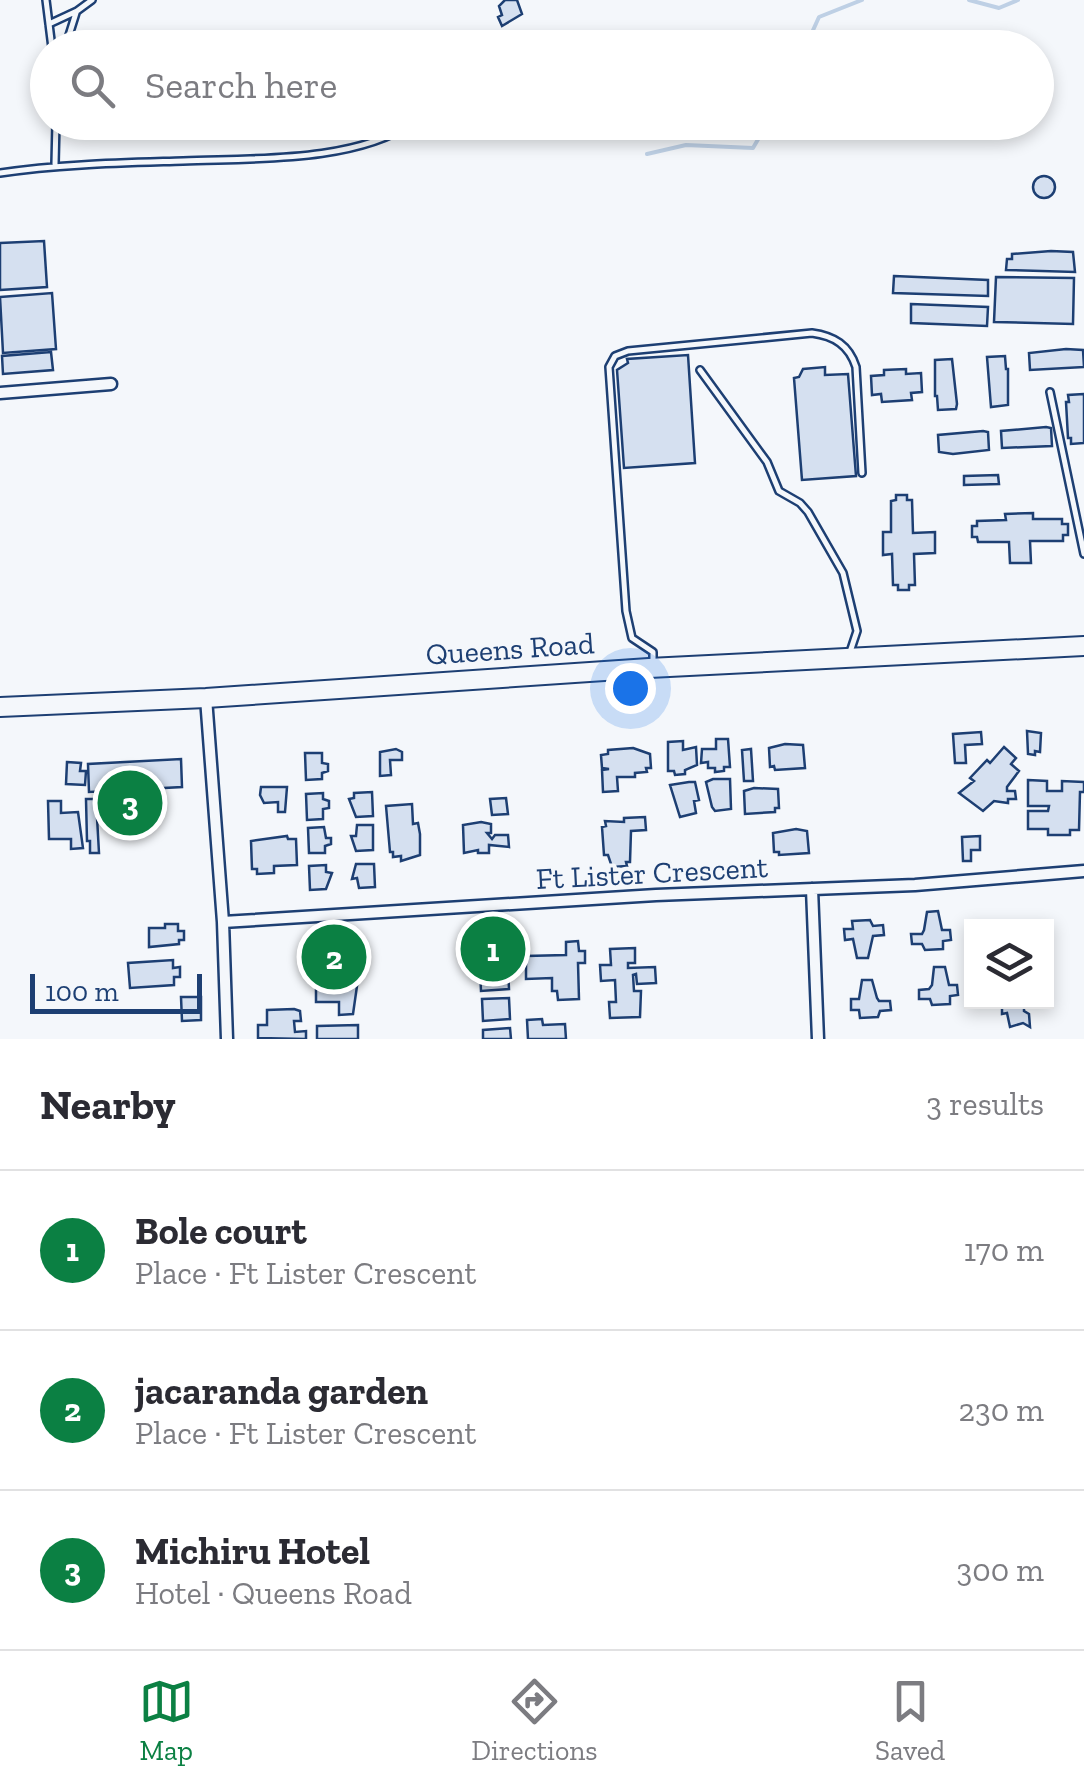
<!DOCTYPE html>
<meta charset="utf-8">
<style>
body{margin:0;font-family:"Zilla Slab",serif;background:#f2f2f3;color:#2b2b33}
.controls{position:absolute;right:30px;bottom:30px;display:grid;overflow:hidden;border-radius:0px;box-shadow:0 5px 15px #0003}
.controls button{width:90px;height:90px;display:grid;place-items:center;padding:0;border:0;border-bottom:2px solid #e1e1e2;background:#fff;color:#2b2b33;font:50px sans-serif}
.scale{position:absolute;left:30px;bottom:25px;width:172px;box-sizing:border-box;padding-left:10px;border:5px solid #1d3f73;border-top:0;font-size:28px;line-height:35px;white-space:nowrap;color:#1d3f73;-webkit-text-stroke:8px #f4f7fb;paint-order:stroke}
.you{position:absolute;left:630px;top:688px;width:35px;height:35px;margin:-25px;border:8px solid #fff;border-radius:50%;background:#1a73e8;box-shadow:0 0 0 15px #1a73e833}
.badge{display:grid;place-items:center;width:65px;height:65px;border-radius:50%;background:#0b8043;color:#fff;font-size:32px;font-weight:700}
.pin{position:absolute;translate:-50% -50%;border:5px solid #fff;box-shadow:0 2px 10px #0006}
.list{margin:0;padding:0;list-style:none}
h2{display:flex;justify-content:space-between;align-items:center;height:130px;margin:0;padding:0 40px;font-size:42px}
h2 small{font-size:32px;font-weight:400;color:#7c7c81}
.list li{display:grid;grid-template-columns:65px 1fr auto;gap:30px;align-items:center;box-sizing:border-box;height:160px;padding:0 40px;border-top:2px solid #e1e1e2}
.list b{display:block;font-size:38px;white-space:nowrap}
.list p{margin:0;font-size:32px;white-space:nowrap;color:#7c7c81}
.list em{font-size:32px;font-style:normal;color:#7c7c81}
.icon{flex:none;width:55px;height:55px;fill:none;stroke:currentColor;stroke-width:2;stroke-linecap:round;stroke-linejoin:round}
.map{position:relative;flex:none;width:1084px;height:1039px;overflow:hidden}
.search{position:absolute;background:#fff;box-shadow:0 5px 15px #0003;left:30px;right:30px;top:30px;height:110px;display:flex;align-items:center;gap:25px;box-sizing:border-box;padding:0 35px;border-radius:55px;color:#7c7c81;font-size:38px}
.sheet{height:610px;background:#fff}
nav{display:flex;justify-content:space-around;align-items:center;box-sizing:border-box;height:140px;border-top:2px solid #e1e1e2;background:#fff;font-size:28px;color:#7c7c81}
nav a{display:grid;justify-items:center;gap:5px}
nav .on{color:#0b8043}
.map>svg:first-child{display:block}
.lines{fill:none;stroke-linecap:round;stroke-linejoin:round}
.stream{stroke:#bed0e5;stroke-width:4}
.building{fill:#d5e0f0;stroke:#1d3f73;stroke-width:2.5}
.service-casing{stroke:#1d3f73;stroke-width:10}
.minor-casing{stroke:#1d3f73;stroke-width:15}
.trunk-casing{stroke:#1d3f73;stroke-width:22}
.service{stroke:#f4f7fb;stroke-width:5}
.minor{stroke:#f4f7fb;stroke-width:10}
.trunk{stroke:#f4f7fb;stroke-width:18}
.labels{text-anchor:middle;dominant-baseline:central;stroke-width:8;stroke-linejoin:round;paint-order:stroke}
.street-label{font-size:30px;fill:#1d3f73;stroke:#f4f7fb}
</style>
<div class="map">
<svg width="1084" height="1039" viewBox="0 0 1084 1039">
<rect width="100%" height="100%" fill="#f4f7fb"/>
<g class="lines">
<path class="stream" d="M969,0L999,8L1018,0
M805,48L819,17L862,0
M647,154L686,145L753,148L768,122"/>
</g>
<path class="building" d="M505,0H517L522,14L502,26L498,17L502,15L499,6Z
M1033 187a11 11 0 1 1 22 0a11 11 0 1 1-22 0Z
M44,241L47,287L0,290V243Z
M1051,251L1073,252L1075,272L1006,270L1007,259H1012V254Z
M894,276L988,280V296L893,293Z
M996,277L1074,278L1073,324L994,322Z
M52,293L56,349L3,353L0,297Z
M911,304L988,307L987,326L911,323Z
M1066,349L1083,350L1084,367L1030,370L1029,353Z
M51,352L53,370L3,374L2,356Z
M688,355L695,463L624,468L617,370L628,363L627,359Z
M1005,356L1006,369H1008V405L991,407L987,357Z
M952,359L957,404L956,409L938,410L937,396H935V360Z
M825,367V375L848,374L856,476L802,480L794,378L799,377L803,369Z
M906,369V374L921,373L922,392L911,393L912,400L882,402L881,394L872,395L871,376L884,375V370Z
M1084,394V443L1071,444V438H1068L1066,402H1069L1068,395Z
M1046,427L1051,428L1052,446L1002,448L1001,431Z
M983,431L988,432L989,450L953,454L939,452L938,435Z
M998,475L999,484L964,485V476Z
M896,495H907V500H912L913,533L935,532V553L914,554L915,585H909V590H898V585H893L892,554L883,555V532H891V501L896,500Z
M1033,513V519H1062V524H1068V535H1063V541H1030L1031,563H1010L1009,542H978L977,537H972V526H977V521L1006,520L1005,514Z
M1027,731L1041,733L1040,752L1035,751V755L1028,754Z
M981,732L982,744L965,745L966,763H955L953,734Z
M716,739H728L730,767H724V771L715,772V768H708V762L701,763L702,749H716Z
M683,741V750L696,747L697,765L685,770V774L675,775L674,771H668V742Z
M785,744L803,745L805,768L775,770L774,766L770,767L769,748Z
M1004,747L1016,758L1011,764L1019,771L1007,787V791H1015L1016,799H1008V803L994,801L983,811L959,793L974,781L970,778L987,760L990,763Z
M633,748L650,754L651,768H646L647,772L635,773V777H617L618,791L603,792L602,770L609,769L602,768L601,755L608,754V750Z
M396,749L402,752V760H390L391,775L380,776V752Z
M751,749L753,781H744L742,750Z
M305,753H322V763L328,764V771L322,773V779L306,780Z
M181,759L182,787L89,792L88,764Z
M67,762L81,763L80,771H86L85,785L66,784Z
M713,779H730L731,809L715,811L712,807L706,782Z
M1028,780L1047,781V791H1062V781L1084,782V792H1080L1079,830H1070V835H1048V829H1028V811H1048L1049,806H1028Z
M689,782H695L699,800L694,801L696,813L680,817L670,785Z
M261,787H287L285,812H278V802L264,803L260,795Z
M754,788L778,789L779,808H775V812L745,814L744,791Z
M99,792L122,793V796L157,792L158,824L105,826Z
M372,792L373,816L356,817L349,799L354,798V793Z
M323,793V799L329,801V808L323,809V819L307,820L306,794Z
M506,798L508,814L492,815L490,799Z
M86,799H96L99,853H90V841H87Z
M48,801H61V813L78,812L83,848L71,849V839H49Z
M412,804L413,824L418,823L420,834V855L401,861V856L393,857V852H390L386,806Z
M645,817L646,830L631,831L630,862H626L627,866L612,867L608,855H604L602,827L606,826L605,821L624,822V818Z
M481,822L491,824V833H487L492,839L495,835H508L509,847L489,845V853H478V850L464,853L463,825Z
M357,825H373V850L356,851L351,836H356Z
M324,827L326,838H331V844L325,846V853H309L308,828Z
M796,829L807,831L809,853L779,855V852H774L773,833Z
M287,836L288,839H296L297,865L274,866V873L257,874V869H252L251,841Z
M980,836V850H971V861H963L962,837Z
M356,864H374L375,887L359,888L357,878L352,879Z
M326,865V872L332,873L326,889L310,890L309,866Z
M938,911L942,930H950L951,940L943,941V949L925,950L922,944H912L911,934H922L924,930L927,912Z
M870,920L873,926L883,925L884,935L873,936L868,958H857L853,939L845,940L844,929H853L852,921Z
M165,924H178V931H184V940H179V944L149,947V928H165Z
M506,937L507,959L480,961L479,939Z
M578,941L579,951H585V963H578L579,999L558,1000L557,991H552V978L526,979V956L566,955V942Z
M635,948V963H628V968L655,967L656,983L637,984L636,974L633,975L634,991H641L640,1017L610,1018L609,1002H616L615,980L601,981L600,965H611L610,949Z
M355,949L351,977L337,978V964L314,965V951Z
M173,960V968L180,967V977H174V985L130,988L128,963Z
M508,967L509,989L481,991L480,969Z
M934,967H945L949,985H957L958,995L950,996V1004L932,1005L930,999H919V990L929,989L932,985Z
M862,980H872L877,998L879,1001H890L891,1010L880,1011L878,1017L860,1018L859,1010H851V999H859Z
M357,986L353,1014L339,1015V1002H316V988Z
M181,997H201V1020L182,1021Z
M509,998L510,1019L483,1021L482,999Z
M1002,1002H1029L1024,1003V1011L1029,1014L1030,1027L1023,1023L1010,1027L1007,1013L1002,1014Z
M294,1009L300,1011L301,1021H294L295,1032L306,1031V1039L258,1038V1025H267V1010Z
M542,1019L543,1025L565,1024L566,1039H528L527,1020Z
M358,1025V1039H317V1026Z
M510,1028L511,1039H483V1030Z"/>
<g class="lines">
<defs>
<path id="service" d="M46,0L52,48
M49,24L77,11L92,0
M65,48L76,13
M55,164L56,122
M0,173C61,164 121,163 183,161C252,158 355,163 414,122
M700,370L767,462L779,491L800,503L808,512L843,573L857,631L849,655
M1050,392L1084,554
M653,661V652L632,638L626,611L609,367L615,356L628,351L812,333C834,336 849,345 856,367L862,473"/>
<path id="minor" d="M0,393L111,384
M206,698L223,922L227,1039
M812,889L818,1039
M223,922L656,895L915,885L1084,871"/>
<path id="trunk" d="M0,707L206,698L649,668L1084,646"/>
</defs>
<use href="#service" class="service-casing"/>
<use href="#minor" class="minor-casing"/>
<use href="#trunk" class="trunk-casing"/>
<use href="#service" class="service"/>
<use href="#minor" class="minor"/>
<use href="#trunk" class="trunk"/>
</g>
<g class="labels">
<g class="street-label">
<text transform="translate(510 649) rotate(-4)">Queens Road</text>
<text transform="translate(652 873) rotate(-3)">Ft Lister Crescent</text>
</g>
</g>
</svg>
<div class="controls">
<button><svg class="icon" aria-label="layers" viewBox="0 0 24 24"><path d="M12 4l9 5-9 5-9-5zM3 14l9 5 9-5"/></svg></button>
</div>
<div class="scale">100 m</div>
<div class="you"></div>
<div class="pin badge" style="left:493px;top:949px">1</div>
<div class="pin badge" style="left:334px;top:957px">2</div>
<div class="pin badge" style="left:130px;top:803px">3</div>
<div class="search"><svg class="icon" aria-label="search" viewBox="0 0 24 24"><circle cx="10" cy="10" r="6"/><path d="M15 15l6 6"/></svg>Search here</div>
</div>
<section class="sheet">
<h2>Nearby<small>3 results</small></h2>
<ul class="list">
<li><span class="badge">1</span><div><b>Bole court</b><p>Place · Ft Lister Crescent</p></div><em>170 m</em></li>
<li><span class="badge">2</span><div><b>jacaranda garden</b><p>Place · Ft Lister Crescent</p></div><em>230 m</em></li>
<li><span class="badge">3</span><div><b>Michiru Hotel</b><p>Hotel · Queens Road</p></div><em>300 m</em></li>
</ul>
</section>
<nav>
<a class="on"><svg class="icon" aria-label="map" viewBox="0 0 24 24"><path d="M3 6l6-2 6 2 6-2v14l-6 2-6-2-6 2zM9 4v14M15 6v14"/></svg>Map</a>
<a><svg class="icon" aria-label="directions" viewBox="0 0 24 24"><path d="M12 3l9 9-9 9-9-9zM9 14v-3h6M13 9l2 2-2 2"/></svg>Directions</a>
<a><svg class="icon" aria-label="saved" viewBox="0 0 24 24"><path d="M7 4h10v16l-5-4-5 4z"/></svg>Saved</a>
</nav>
